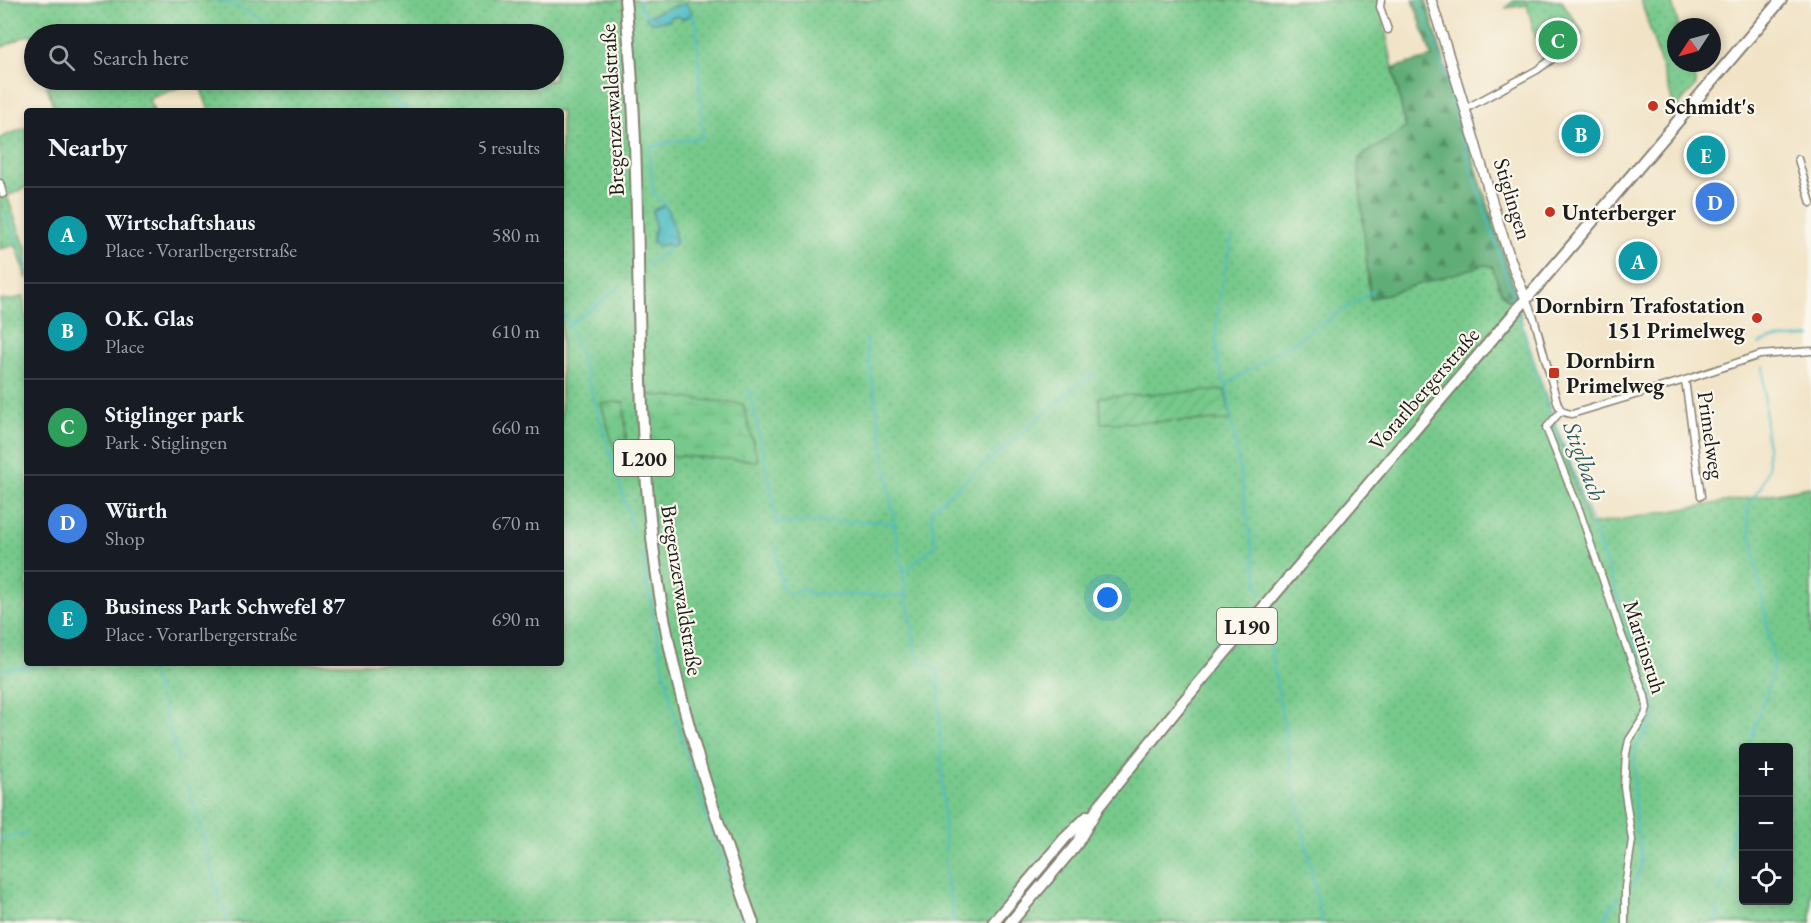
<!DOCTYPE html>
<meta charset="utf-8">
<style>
body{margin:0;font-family:"EB Garamond",serif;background:#20242c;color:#f1f3f6}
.controls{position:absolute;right:18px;bottom:18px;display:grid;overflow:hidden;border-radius:6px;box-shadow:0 3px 9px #0003}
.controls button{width:54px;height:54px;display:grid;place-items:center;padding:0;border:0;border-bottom:2px solid #363941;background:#171b24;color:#f1f3f6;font:30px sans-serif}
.compass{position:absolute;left:1667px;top:18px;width:54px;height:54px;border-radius:50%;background:#171b24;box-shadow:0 3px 9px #0003;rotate:234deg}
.you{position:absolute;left:1108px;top:598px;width:21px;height:21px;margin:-15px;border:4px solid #fff;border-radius:50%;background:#1a73e8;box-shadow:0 0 0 9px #1a73e833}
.badge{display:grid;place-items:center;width:39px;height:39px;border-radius:50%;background:#0f766e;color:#fff;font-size:20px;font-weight:700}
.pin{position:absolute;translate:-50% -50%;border:3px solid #fff;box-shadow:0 2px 6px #0006}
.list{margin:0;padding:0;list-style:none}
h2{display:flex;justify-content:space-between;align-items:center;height:78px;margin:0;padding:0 24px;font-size:26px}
h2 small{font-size:20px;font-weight:400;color:#9ea1a6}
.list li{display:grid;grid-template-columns:39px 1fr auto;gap:18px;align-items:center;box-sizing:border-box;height:96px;padding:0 24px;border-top:2px solid #363941}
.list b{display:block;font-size:22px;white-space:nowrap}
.list p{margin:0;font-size:20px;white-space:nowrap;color:#9ea1a6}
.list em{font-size:20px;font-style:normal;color:#9ea1a6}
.icon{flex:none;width:33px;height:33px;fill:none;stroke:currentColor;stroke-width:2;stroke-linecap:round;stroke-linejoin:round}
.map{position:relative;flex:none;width:1811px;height:923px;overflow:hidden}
.search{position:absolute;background:#171b24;box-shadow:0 3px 9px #0003;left:24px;top:24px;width:540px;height:66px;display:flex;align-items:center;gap:15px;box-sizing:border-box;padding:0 21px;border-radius:33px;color:#9ea1a6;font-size:22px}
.panel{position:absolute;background:#171b24;box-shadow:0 3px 9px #0003;left:24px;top:108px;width:540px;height:558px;border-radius:6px}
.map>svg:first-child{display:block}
.grass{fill:url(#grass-dots);stroke:#497254;stroke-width:1.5;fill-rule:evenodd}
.forest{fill:url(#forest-firs);stroke:#3e644a;stroke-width:1.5}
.wetland{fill:url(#wetland-marsh);stroke:#497254;stroke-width:1.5}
.garden{fill:url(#garden-furrows);stroke:#497254;stroke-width:1.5}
.water{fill:url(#water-ripples);stroke:#346c6f;stroke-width:1.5}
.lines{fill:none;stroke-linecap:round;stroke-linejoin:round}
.stream{stroke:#4dbcc2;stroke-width:2}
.minor-casing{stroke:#868071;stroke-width:9}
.secondary-casing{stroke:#868071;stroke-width:12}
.primary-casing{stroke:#868071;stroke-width:14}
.minor{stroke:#fff;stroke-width:6}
.secondary{stroke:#fff;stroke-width:9}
.primary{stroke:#fff;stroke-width:10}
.poi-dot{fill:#c8321e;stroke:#fbf7ec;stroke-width:2}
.labels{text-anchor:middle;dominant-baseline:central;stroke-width:4.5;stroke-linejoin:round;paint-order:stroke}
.shield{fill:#fbf7ec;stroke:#5f5e5a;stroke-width:1.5}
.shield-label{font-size:21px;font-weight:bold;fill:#1c1c1c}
.poi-label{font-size:22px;font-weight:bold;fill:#1c1c1c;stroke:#fbf7ec;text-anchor:start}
.street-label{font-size:22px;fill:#1c1c1c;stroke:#fbf7ec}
.water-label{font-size:24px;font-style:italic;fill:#305c5e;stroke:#fbf7ec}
</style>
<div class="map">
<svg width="1811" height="923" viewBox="0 0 1811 923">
<defs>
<pattern id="grass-dots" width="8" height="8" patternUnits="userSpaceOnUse" patternTransform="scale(1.5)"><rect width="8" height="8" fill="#76c98b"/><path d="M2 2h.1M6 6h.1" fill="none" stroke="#66ac77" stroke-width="1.8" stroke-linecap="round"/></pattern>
<pattern id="forest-firs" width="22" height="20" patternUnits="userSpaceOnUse" patternTransform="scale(1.5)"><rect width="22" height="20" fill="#60ad77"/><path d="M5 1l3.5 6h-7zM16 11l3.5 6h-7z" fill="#4e8c61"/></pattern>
<pattern id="wetland-marsh" width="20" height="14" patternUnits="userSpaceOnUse" patternTransform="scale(1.5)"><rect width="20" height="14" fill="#76c98b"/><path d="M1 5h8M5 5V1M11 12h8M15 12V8" fill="none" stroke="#66ac77"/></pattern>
<pattern id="garden-furrows" width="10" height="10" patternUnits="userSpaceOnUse" patternTransform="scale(1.5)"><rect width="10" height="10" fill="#76c98b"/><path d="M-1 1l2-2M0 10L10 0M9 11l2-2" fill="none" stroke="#66ac77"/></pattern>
<pattern id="water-ripples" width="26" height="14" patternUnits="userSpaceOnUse" patternTransform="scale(1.5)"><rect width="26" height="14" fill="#4dbcc2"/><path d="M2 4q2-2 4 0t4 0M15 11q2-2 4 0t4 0" fill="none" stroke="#3f989d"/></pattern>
</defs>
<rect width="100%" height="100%" fill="#fbf7ec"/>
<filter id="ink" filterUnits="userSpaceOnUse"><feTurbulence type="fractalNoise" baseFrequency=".0167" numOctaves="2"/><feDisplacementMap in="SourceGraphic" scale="12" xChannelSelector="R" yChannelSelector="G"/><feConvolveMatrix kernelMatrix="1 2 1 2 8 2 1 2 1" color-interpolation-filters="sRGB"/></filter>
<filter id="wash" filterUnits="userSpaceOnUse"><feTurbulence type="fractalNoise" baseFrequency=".008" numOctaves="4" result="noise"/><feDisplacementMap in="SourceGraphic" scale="24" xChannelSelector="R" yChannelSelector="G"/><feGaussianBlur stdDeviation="1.35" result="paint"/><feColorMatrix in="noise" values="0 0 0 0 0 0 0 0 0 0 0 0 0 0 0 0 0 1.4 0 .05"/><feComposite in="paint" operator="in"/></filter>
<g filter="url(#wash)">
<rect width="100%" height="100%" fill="#f1e3c6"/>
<path class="grass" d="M0,0H1379L1405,125L1406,128L1403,131L1484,265L1492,266L1501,292L1509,301L1516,293L1523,328L1589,525L1811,487V923H0V299L11,300L24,296L25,316H27V663H561V111H209L198,80H554V34H34V46L30,34L0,48ZM1744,748H1788V900H1744Z
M1514,0H1561L1583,33L1577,46L1544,68L1527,5L1506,8Z
M1641,0H1671L1679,27H1676V63H1690L1696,85L1675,110Z
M45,80H196L149,99L154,111H55Z
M27,127V187L7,196L25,246H27V279L16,245L0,249V138Z"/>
<path class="forest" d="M1413,0H1426L1458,111L1516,293L1509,301L1501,292L1492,266L1484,265L1370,299L1358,167L1359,158L1406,128L1393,68L1432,57Z"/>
<path class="wetland" d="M646,394L743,404L758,461L649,454Z
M624,402L628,472L621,473L601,403Z"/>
<path class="garden" d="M1225,390L1231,420L1101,423L1099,397Z"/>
<path class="water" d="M686,4L691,11L692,15L682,19L678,16L672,17L668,21L651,22L645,17C659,12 671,5 686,4Z
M665,205C672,216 674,229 676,241L672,247L666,244L659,246L653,242V234L655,230L653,210Z"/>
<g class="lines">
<path class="stream" d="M214,0L239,7L286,34
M639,0L641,8L649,18
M1419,0L1438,51L1470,164L1516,306
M360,80L410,111
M666,206L654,193L649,156L651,147L659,144L703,137L696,21L690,14
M5,211L20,250
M22,256L27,270
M648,264L669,249L671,246
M619,287L598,304L569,325L586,373L633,529
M561,310L569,325
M1519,314L1550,413L1558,429L1645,673C1648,683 1659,706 1656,715C1654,723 1641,737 1636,748C1634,772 1633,799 1636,823C1640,851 1649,864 1628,890
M866,339L895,526
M1759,344L1770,339L1811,337
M1226,385C1223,378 1220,370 1218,363C1211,321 1224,278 1232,238
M749,389L770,483L776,523L877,521L889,522L895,528L916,651L920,663L934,666L938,670L945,852
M776,547L781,586C790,597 793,593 803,589L813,594L906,596
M642,553C652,607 660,662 675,714C694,785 719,854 742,923
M904,572L935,545L931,511L934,507L1093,373
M1260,595L1226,385L1374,290
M1266,622L1295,789L1322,923
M148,663L159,695
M0,670L56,663
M162,702L179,760
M1750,748C1755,719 1770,692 1774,663L1747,513L1751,500L1761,487L1768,468L1763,366
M187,785L199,821L219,896L229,923
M0,838L26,834
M944,858L954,923
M1720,895L1744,779
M1602,923L1611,907L1624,894
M1716,923L1718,906"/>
</g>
</g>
<g filter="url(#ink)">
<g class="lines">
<defs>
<path id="minor" d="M1381,0L1380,7L1388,30
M1465,109L1537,70L1566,49
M1798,159L1811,203
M0,183L3,194
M1526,299L1534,318L1558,405C1562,412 1565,413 1572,414L1685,380L1760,355L1811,351
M1685,380L1701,496
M1561,411L1546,428L1580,512L1621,633L1645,696L1647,708L1645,715L1629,740L1626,754L1624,787L1632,840L1625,887V923"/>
<path id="secondary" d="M1431,0C1447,50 1463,100 1477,150C1492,200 1505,251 1526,299"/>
<path id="primary" d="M625,0C645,181 631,365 653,546C668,676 709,800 753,923
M993,923L1065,838L1088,816
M1010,923L1076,845L1099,806L1183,702L1781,0"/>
</defs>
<use href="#minor" class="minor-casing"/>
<use href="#secondary" class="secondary-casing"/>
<use href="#primary" class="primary-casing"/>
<use href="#minor" class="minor"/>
<use href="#secondary" class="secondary"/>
<use href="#primary" class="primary"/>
</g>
</g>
<g class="poi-dot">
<circle cx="1653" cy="106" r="6"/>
<circle cx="1550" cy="212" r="6"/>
<circle cx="1757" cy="318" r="6"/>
<rect x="1548" y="367" width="12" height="12" rx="3"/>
</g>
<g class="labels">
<g class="shield">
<rect x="614" y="440" width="60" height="36" rx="4.5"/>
<rect x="1217" y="608" width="60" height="36" rx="4.5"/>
</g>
<g class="shield-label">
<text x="644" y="458">L200</text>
<text x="1247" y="626">L190</text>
</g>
<g class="poi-label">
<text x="1665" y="106">Schmidt's</text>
<text x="1562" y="212">Unterberger</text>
<text x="1745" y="305" text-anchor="end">Dornbirn Trafostation<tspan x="1745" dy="25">151 Primelweg</tspan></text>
<text x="1566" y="360">Dornbirn<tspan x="1566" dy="25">Primelweg</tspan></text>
</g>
<g class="street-label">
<text transform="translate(612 110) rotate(-93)">Bregenzerwaldstraße</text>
<text transform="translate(1513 199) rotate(73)">Stiglingen</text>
<text transform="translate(1424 389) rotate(-49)">Vorarlbergerstraße</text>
<text transform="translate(1711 435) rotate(82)">Primelweg</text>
<text transform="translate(682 590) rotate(81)">Bregenzerwaldstraße</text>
<text transform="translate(1645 647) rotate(72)">Martinsruh</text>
</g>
<g class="water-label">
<text transform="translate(1585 461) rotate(70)">Stiglbach</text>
</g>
</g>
</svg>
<div class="controls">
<button>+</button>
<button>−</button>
<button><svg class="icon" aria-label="locate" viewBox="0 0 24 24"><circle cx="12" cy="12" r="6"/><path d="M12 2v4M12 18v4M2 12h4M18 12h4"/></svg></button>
</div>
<svg class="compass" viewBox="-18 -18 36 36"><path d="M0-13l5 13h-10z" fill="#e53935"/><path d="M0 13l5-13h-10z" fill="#9ea1a6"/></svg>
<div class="you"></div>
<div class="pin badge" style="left:1638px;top:261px;background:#0f9aa8">A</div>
<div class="pin badge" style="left:1581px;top:134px;background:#0f9aa8">B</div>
<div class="pin badge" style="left:1558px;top:40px;background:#2e9e5b">C</div>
<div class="pin badge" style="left:1715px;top:202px;background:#3f7fe0">D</div>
<div class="pin badge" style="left:1706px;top:155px;background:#0f9aa8">E</div>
<div class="search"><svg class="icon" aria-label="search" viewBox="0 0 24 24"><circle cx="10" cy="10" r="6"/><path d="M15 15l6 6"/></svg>Search here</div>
<section class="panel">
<h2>Nearby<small>5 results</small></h2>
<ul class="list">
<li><span class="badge" style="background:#0f9aa8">A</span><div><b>Wirtschaftshaus</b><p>Place · Vorarlbergerstraße</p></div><em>580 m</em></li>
<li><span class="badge" style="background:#0f9aa8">B</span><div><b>O.K. Glas</b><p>Place</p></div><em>610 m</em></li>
<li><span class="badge" style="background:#2e9e5b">C</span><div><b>Stiglinger park</b><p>Park · Stiglingen</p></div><em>660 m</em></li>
<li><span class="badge" style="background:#3f7fe0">D</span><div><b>Würth</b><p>Shop</p></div><em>670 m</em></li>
<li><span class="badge" style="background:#0f9aa8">E</span><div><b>Business Park Schwefel 87</b><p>Place · Vorarlbergerstraße</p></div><em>690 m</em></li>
</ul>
</section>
</div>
